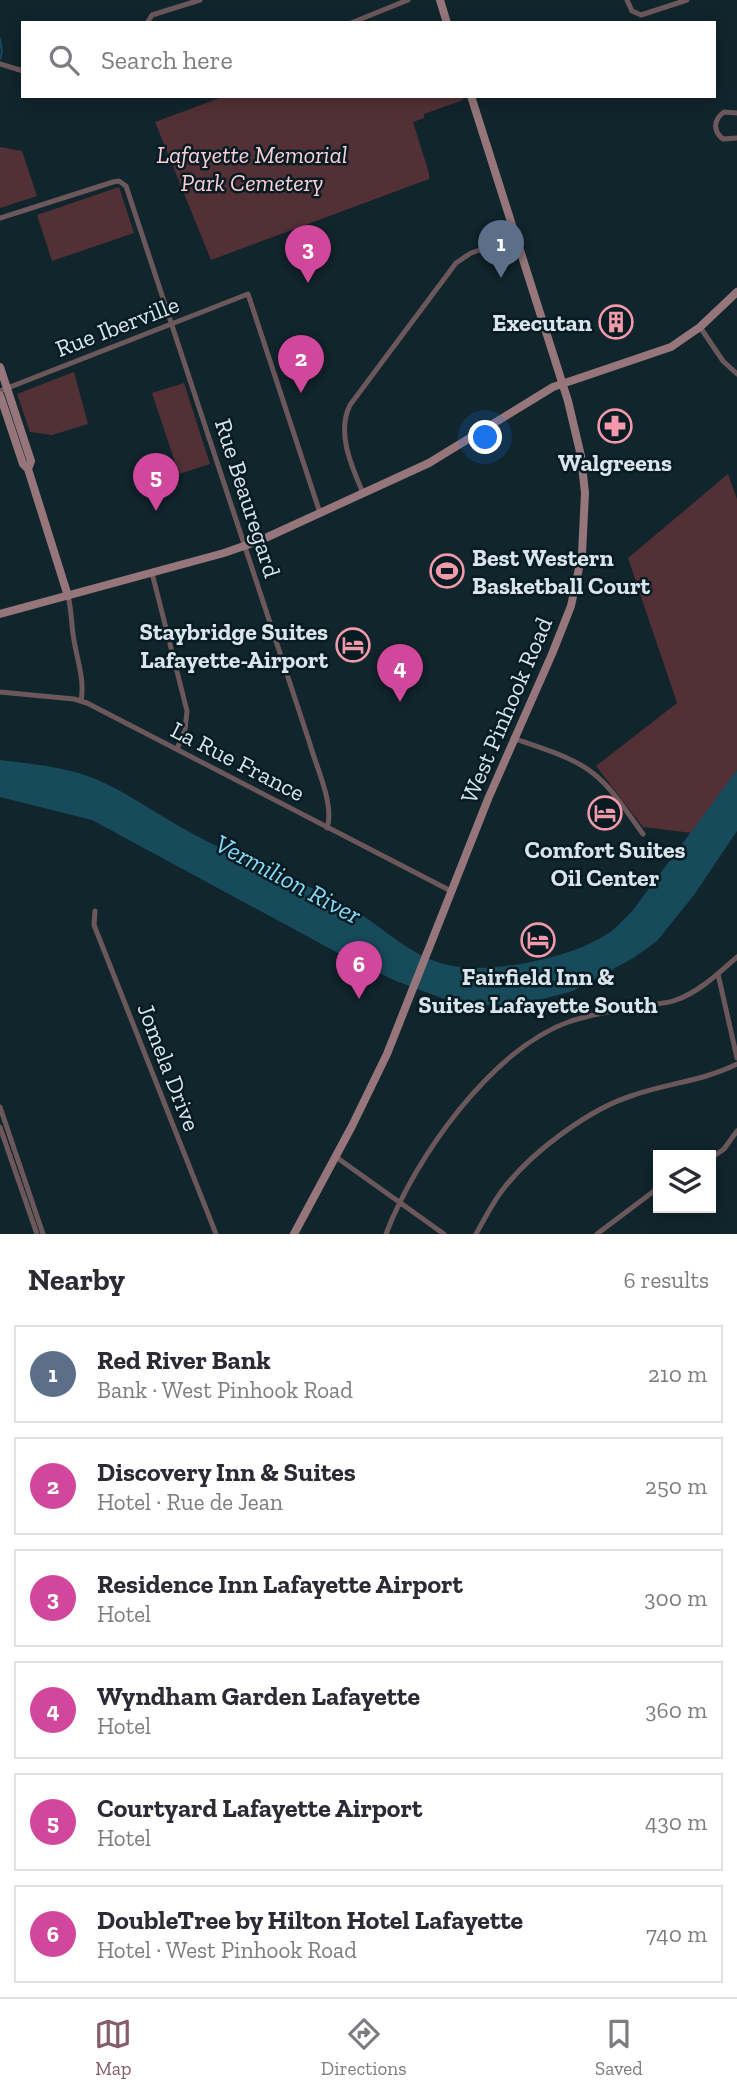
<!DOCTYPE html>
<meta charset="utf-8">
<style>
body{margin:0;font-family:"Zilla Slab",serif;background:#f7f7f7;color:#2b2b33}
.controls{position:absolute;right:21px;bottom:21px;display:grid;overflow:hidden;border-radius:0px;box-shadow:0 4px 18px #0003}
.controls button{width:63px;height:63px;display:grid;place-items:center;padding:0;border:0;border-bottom:2px solid #e1e1e2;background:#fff;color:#2b2b33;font:35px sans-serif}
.you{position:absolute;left:486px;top:438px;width:24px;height:24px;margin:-18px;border:5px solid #fff;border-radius:50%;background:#1a73e8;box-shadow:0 0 0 10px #1a73e833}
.badge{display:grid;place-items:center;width:46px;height:46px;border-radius:50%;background:#855d69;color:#fff;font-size:23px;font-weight:700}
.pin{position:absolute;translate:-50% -58px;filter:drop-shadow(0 2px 4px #0008)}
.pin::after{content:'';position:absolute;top:37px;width:24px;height:21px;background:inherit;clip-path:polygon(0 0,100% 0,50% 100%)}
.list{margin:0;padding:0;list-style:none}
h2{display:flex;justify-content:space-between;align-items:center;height:91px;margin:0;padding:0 28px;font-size:30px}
h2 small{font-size:23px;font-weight:400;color:#7c7c81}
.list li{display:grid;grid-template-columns:46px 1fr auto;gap:21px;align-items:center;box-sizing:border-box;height:98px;margin:0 14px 14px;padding:0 14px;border:2px solid #e1e1e2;border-radius:0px}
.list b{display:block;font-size:26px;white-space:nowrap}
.list p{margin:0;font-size:23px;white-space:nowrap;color:#7c7c81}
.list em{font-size:23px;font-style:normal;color:#7c7c81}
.icon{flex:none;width:38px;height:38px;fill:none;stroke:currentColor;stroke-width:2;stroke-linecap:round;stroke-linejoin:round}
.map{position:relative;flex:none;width:737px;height:1234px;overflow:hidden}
.search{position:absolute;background:#fff;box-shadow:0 4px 18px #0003;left:21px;right:21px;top:21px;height:77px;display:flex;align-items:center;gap:18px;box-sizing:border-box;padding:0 24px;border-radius:0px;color:#7c7c81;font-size:26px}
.sheet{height:763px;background:#fff}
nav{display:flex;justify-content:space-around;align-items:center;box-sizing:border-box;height:98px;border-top:2px solid #e1e1e2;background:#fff;font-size:19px;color:#7c7c81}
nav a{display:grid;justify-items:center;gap:4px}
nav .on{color:#855d69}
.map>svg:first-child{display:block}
.green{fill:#533036}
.water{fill:#174b5b}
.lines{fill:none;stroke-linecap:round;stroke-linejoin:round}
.stream{stroke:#174b5b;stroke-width:2}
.street{stroke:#6c585b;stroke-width:5}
.secondary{stroke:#96767b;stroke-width:8}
.labels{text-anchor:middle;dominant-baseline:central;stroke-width:5;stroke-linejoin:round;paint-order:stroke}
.park-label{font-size:24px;font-style:italic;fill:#fdced5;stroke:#071b22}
.poi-label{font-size:24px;font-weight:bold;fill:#d9e5ea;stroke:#071b22}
.street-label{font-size:24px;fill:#d9e5ea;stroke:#071b22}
.water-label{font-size:26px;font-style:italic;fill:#87daf7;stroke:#071b22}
</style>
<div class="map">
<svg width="737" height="1234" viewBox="0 0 737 1234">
<rect width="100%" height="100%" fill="#11252c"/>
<path class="green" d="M225,96H462L463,100L424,114V118L413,122L429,173V179L211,260L155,122Z
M0,147L22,151L37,196L0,208Z
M119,187L134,233L52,261L37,215Z
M74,372L88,424L52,435L30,432L17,394Z
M184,383L210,464L179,474L152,393Z
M728,474L737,499V770L692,833L643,827L596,766L677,703L628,558Z"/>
<path class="water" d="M0,760C32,764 68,767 98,780C132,795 162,818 195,835C243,861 295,878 344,904C380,923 407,956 448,965C491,975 580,957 614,929C621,923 627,916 633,910L737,770V831L694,895L657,941L635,957L573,991L535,1001L496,1005H467L450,1001L396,981L338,953L92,820L0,797Z"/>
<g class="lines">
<path class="stream" d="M0,39L2,52L0,59"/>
<path class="street" d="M627,0L632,11L641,15L687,0
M147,23L152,15L200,0
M351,23L408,0
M0,64L23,71
M737,113L724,112C713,120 713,131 723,139L737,138
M0,218L113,182L119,181L126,186L310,744C316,767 335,805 327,828
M700,327L723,361L737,374
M0,391L248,294L320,513
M363,493C352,467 336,433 350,405L456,263L471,253L515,238
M152,573L187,711L185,730L177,749
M68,596C72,611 71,625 74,640C77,660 85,680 81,701
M0,692L74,699L87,703L451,891
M513,738C540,748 572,756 594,774C613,789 628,814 643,834
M95,911L94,925L216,1234
M718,974L737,1058
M0,1107L43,1234
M0,1127L37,1234
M336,1157L444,1234
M711,1158L724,1149L737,1131
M386,1234C415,1158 491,1049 571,1021C594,1014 621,1009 645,1005C655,1004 666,1004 676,1000C699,992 719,973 737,957
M476,1234C485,1218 493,1202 504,1188C533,1151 589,1109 634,1095C669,1083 703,1081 737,1064
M597,1234L658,1188"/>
<path class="secondary" d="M440,0L447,23
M0,367L31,461L28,469
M0,395L23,464L28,469L68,596
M0,614L224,553L261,540L429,463L553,387L671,347L700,327L737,292
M294,1234L352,1126L387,1054L488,799L552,654L571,606L582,554L585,493L581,456L568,401L471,96"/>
</g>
<defs>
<symbol id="building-ring" viewBox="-11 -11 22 22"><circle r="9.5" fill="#071b22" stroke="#f39aaa" stroke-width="1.5"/><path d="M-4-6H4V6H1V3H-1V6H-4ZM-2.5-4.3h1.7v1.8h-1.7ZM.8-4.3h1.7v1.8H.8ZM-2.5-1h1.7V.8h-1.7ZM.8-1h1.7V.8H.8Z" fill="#f39aaa"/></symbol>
<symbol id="pharmacy-ring" viewBox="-11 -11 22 22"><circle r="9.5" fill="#071b22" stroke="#f39aaa" stroke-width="1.5"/><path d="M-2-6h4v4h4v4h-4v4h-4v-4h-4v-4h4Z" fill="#f39aaa"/></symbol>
<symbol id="stadium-ring" viewBox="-11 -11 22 22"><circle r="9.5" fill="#071b22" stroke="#f39aaa" stroke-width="1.5"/><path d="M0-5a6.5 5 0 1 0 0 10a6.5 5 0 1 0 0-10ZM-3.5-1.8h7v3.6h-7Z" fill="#f39aaa"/></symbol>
<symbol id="hotel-ring" viewBox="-11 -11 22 22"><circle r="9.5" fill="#071b22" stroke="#f39aaa" stroke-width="1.5"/><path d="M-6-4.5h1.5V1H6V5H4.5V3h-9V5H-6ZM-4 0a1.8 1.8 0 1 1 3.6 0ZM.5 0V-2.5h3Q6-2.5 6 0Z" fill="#f39aaa"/></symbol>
</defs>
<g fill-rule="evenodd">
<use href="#building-ring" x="597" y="303" width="38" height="38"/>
<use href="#pharmacy-ring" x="596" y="407" width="38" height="38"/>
<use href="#stadium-ring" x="428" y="552" width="38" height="38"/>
<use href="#hotel-ring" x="334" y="626" width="38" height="38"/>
<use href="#hotel-ring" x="586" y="794" width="38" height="38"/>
<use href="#hotel-ring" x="519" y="921" width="38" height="38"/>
</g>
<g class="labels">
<g class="park-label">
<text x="252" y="154">Lafayette Memorial<tspan x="252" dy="28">Park Cemetery</tspan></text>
</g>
<g class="poi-label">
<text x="592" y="322" text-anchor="end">Executan</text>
<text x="615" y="462">Walgreens</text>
<text x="472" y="557" text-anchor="start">Best Western<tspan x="472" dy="28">Basketball Court</tspan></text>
<text x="328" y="631" text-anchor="end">Staybridge Suites<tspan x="328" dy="28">Lafayette-Airport</tspan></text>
<text x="605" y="849">Comfort Suites<tspan x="605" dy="28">Oil Center</tspan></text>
<text x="538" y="976">Fairfield Inn &amp;<tspan x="538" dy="28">Suites Lafayette South</tspan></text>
</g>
<g class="street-label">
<text transform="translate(117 326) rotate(-21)">Rue Iberville</text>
<text transform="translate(248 498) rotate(72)">Rue Beauregard</text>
<text transform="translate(506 710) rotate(-67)">West Pinhook Road</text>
<text transform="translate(238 761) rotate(27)">La Rue France</text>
<text transform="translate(169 1067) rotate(69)">Jomela Drive</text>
</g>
<g class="water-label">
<text transform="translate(288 879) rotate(28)">Vermilion River</text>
</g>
</g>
</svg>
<div class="controls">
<button><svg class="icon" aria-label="layers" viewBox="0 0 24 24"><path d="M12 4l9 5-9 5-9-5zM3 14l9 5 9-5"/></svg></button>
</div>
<div class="you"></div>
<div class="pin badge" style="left:501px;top:278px;background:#5c6f8a">1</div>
<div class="pin badge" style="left:301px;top:393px;background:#d1479c">2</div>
<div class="pin badge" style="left:308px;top:283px;background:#d1479c">3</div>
<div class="pin badge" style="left:400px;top:702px;background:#d1479c">4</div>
<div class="pin badge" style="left:156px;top:511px;background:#d1479c">5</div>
<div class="pin badge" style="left:359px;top:999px;background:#d1479c">6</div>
<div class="search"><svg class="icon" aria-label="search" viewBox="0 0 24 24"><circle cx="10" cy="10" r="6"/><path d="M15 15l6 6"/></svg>Search here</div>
</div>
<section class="sheet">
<h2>Nearby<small>6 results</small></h2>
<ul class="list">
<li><span class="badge" style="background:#5c6f8a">1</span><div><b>Red River Bank</b><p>Bank · West Pinhook Road</p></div><em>210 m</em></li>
<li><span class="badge" style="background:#d1479c">2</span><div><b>Discovery Inn &amp; Suites</b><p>Hotel · Rue de Jean</p></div><em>250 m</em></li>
<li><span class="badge" style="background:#d1479c">3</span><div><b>Residence Inn Lafayette Airport</b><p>Hotel</p></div><em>300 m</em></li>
<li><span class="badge" style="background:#d1479c">4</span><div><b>Wyndham Garden Lafayette</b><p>Hotel</p></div><em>360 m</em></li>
<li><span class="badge" style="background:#d1479c">5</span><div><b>Courtyard Lafayette Airport</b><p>Hotel</p></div><em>430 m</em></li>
<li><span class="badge" style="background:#d1479c">6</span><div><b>DoubleTree by Hilton Hotel Lafayette</b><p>Hotel · West Pinhook Road</p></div><em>740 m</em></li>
</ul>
</section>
<nav>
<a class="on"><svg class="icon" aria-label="map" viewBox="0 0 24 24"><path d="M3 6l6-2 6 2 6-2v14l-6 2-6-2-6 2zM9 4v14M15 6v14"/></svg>Map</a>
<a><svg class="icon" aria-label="directions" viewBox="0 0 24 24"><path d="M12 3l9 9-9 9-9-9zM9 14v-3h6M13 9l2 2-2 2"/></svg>Directions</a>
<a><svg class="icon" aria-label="saved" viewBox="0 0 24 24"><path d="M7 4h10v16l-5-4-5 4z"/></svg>Saved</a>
</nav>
